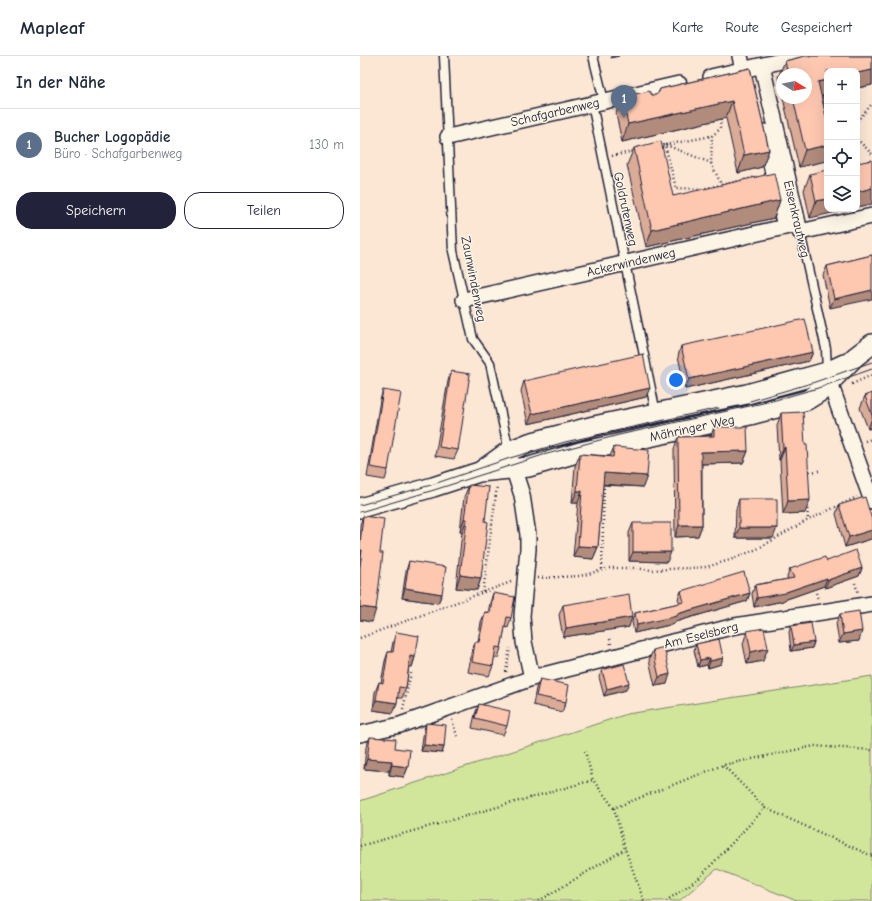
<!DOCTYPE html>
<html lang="de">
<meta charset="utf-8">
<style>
body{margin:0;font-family:"Comic Neue",sans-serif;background:#f6f6f7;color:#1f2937}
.controls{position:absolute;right:12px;top:12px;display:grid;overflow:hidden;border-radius:8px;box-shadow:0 4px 16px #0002}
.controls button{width:36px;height:36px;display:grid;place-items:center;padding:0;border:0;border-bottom:1px solid #e0e1e3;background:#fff;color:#1f2937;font:20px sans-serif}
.compass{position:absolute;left:416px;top:12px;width:36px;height:36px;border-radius:50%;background:#fff;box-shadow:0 4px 16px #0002;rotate:100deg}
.you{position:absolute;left:316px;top:324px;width:14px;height:14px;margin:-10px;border:3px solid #fff;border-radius:50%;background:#1a73e8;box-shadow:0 0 0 6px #1a73e833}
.badge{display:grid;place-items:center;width:26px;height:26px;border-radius:50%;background:#22223b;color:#fff;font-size:13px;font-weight:700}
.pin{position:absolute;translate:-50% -33px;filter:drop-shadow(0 1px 2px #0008)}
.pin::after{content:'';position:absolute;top:21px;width:14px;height:12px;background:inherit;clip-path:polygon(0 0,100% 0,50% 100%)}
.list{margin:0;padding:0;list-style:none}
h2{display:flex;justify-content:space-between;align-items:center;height:52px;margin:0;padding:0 16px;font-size:17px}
h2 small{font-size:13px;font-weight:400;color:#747a83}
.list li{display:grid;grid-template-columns:26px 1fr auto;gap:12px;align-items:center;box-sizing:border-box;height:72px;padding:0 16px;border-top:1px solid #e0e1e3}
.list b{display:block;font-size:15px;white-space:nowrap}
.list p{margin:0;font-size:13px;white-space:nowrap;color:#747a83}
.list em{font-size:13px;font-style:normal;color:#747a83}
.actions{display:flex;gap:8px;padding:12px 16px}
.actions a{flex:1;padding:9px 0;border:1px solid #22223b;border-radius:16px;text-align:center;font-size:14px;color:#22223b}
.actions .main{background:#22223b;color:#fff}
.icon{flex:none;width:22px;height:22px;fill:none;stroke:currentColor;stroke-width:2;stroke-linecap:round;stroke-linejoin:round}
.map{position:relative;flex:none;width:512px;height:845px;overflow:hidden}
header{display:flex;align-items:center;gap:24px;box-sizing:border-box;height:56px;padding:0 20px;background:#fff;border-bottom:1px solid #e0e1e3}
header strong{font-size:19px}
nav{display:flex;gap:22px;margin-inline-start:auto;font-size:14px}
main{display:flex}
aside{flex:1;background:#fff}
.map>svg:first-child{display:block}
.green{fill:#d2e69b;stroke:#7a846b}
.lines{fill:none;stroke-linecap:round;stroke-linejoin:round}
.service-casing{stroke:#22223b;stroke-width:11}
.minor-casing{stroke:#22223b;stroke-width:18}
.tertiary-casing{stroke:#22223b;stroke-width:22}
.path{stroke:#22223b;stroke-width:2.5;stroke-dasharray:1 3;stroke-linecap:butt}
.service{stroke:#fcf5e5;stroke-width:8}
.minor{stroke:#fcf5e5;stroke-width:15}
.tertiary{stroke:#fcf5e5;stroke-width:19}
.tram{stroke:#22223b;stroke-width:1}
.wall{fill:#daab97;stroke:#22223b}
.shaded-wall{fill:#b18b7b;stroke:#22223b}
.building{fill:#fdc7b0;stroke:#22223b}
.labels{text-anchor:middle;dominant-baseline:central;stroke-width:3;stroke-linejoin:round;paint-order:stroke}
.street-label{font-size:13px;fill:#22223b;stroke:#fcf5e5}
</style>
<header>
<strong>Mapleaf</strong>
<nav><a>Karte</a><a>Route</a><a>Gespeichert</a></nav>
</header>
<main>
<aside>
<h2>In der Nähe<small></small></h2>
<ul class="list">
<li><span class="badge" style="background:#5c6f8a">1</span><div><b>Bucher Logopädie</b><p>Büro · Schafgarbenweg</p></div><em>130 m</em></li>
</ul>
<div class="actions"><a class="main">Speichern</a><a>Teilen</a></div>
</aside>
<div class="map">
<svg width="512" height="845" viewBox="0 0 512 845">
<rect width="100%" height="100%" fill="#fce7d5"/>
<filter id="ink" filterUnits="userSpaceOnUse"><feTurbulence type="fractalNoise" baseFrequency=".025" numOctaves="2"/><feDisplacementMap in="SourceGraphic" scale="8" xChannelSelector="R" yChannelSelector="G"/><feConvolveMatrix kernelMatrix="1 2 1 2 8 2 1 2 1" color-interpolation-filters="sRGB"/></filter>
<g filter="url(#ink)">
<path class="green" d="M512,620V845H437L357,813L319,845H0V745L267,658Z"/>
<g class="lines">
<defs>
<path id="service" d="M84,0L93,195L113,283L130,307L149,395
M233,0L244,45
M232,48L296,357
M440,176L466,293L467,315"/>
<path id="minor" d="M380,0L383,14
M402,10L440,176L512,160
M351,21L443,0
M404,76L425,171
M88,81L319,28
M104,244L438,168
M470,327L512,445
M150,402L162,439L168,479V493L162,560L164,586L172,622
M0,678L40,669L172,622L375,570L512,548"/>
<path id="tertiary" d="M121,415L149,395L169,387L234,370L387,338L467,316L484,308
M0,452L73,431L119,416L169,411L220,396L390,359L447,344L460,336L495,301L512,288"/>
</defs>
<use href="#service" class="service-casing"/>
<use href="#minor" class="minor-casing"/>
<use href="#tertiary" class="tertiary-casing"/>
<path class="path" d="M461,43L467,50
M361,63L360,73L352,80L351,107L361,128
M497,65L512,48
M497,83L512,98
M305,89L352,80
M306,89L351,107
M299,90L305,89L316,132L342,133L397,121
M252,100L275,95
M492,328L512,319
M505,385L512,383
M446,416L459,415
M447,449L448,464
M242,513L244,426
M178,522L220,520L250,512H273L292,514L346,511L370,504L397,493L448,464L497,441
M495,527L498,537
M123,536L137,430
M456,537L458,543
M0,582L151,526
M250,583L251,589
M146,616L150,592
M43,653L51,617
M92,664L98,683
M225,695L233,724
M363,709L405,752L512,800
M254,752L265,793L284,845
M0,790L233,724L254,752L363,709L454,690L512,694
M179,845L265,793
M306,845L339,822L405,752"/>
<use href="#service" class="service"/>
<use href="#minor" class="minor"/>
<use href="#tertiary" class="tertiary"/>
<path class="tram" d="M390,345L455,326L512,306
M0,449L71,429L150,402L205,386L359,352
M0,456L74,434L183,399L259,379L412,345L458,332L512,313"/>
</g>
<path class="wall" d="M445,0H512V29L497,32V15H467V39L462,40L467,65V102L466,105L439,111L423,42H446V18H422V37L418,21L425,5Z
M390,12L409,94L402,111L378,117L366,62L262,86L256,58L262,41L296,39L298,37L300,33Z
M274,92L313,140L420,144L414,162L286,191L267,109Z
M450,118L467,153L450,162L444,134Z
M512,199L470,252L463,219L467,210Z
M321,290L453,296L449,305L325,333L318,300Z
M91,315L98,394L94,403L75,400L88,325Z
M164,325L286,341L168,368L161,335Z
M23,334L28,414L25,424L7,421L20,344Z
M512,337V372L508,373L500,352L505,340Z
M421,357L445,457L423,458L420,404H419L417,370Z
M354,371L388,395L383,407L342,408V469L338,480L315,481L314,393L318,381L351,380Z
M254,391L283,431L243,429L238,491L233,503L213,501L218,447H212L215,410L220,398L250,400Z
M109,429L125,465L121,522L117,534L96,532L102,476L100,475L104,441Z
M379,443L413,482H375L376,453Z
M479,449L511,483L485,491L476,458Z
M3,460L20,497L12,566L0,564V469Z
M273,467L307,506L269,505V477Z
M49,505L82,538L78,547L42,542L46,515Z
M467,505L502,512L499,520L465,532L464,530L424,544L423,545L394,551L392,538L395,529L428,523L427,521L430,513Z
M321,535L390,537L387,545L315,566L314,568L274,577L272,565L275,557L320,547L318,543Z
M133,537L151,562L148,572L145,571L141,592L138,602H134L133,610L129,620L108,616L112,596L115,586H118L121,566L125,556L128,557L130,547Z
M203,549L269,571L203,581L199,559Z
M480,558L499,585L479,587L476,567Z
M431,570L454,586L452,592L431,595L429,576Z
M387,575L403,605L387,608L383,588Z
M36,576L55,601L52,611L49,610L46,632L42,642H38L33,657L13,654L15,636L19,626L21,627L25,605L28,596H31L33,586Z
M336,588L361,608L348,612L347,609L338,611L334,594Z
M293,594L307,628L295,630L289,604Z
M242,614L266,634L244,640L239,621Z
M180,623L206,646L202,656L173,649L176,632Z
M119,648L147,670L143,679L112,672L115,658Z
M66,667L84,691L82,697L61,695L64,673Z
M10,681L35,692L48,711L44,721L29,719V715L4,713L6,691Z"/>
<path class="shaded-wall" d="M252,0H259L251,2Z
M512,14V29L497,32V17Z
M467,24V39L452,42L458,26Z
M372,45L366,62L262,86L268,68Z
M467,89V102L466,105L439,111L445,94Z
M409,94L402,111L378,117L384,99Z
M512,132V148L497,151V136Z
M467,143V153H489L450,162L456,145Z
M420,144L414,162L286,191L292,174Z
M512,234V243L470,252L474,243Z
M453,296L449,305L325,333L329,323Z
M290,332L286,341L168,368L172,358Z
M512,362V372L508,373Z
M425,391L420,404H419L423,392Z
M388,395L383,407L337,408L341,396Z
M244,417L287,420L283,431L240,428Z
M217,435H222L218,447H212Z
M450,444L445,457L423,458L428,445Z
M104,463H107L102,476L100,475Z
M319,469H342L338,480L315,481Z
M379,472H417L413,482H375Z
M512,474V481L511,483L485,491L489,481Z
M218,490L238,491L233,503L213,501Z
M0,494H2L0,500Z
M273,496H311L307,506L269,505Z
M502,512L499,520L465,532L468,524Z
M100,519L121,522L117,534L96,532Z
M467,522L464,530L424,544L423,545L394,551L397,542L426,536Z
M45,532L82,538L78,547L42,542Z
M390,537L387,545L315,566L314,568L274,577L277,569L317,558Z
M0,551L16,553L12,566L0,564Z
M272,561L269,571L203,581L206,572Z
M502,575L499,585L479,587L483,578Z
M454,586L452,592L431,595L434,589Z
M408,592L403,605L387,608L391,596Z
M50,600L55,601L52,611L47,610Z
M350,602L347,609L338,611L340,604Z
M363,602L361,608L348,612L350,605Z
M310,618L307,628L295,630L299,621Z
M269,627L266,634L244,640L247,633Z
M16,644L37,647L33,657L13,654Z
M64,689L84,691L82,697L61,695Z
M7,703L32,705L29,715L4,713Z
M32,709L48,711L44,721L29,719Z"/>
<path class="building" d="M445,0H512V14L497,17V15H467V24L458,26L467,65V89L445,94L433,42H446V18H428L425,5Z
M390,12L409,94L384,99L372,45L268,68L262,41L289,35L292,39H296L299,36L300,33Z
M301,85L313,140L414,117L420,144L292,174L274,92Z
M512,104V132L497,136V107Z
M467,114V143L456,145L450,118Z
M512,199V234L474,243L467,210Z
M445,263L453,296L329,323L321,290Z
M283,298L290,332L172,358L164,325Z
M91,315L110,318L98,394L79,391Z
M23,334L41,337L28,414L10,411Z
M512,337V359L505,340Z
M443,356L445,389H447L450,444L428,445L425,391L423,392L421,357Z
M354,371H387L388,395L341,396L342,469H319L318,381L354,380Z
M254,391L289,394L287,420L244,417L238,491L218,490L222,435H217L220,398L253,401Z
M109,429L129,431L125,465L128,466L121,522L100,519L107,463H104Z
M505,441L512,464V474L489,481L479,449Z
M379,443H417V472H379Z
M3,460L24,463L20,497H23L16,553L0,551V511L2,494H0V488Z
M273,467H311V496H273Z
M496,494L502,512L468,524L467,522L426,536V537L397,542L395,529L434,522L430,513L465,501L467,505Z
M49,505L86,511L82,538L45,532Z
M384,516L390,537L317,558V560L277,569L275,557L324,546L321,535Z
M133,537L155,541L151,562L147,561L141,592L136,591L133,610L112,606L115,586H119L125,556L130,557Z
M269,538L272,561L206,572L203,549Z
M499,555L502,575L483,578L480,558Z
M451,567L454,586L434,589L431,570Z
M404,572L408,592L391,596L387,575Z
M36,576L59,580L55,601L50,600L46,632L39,631L37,647L16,644L19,626L23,627L28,596H33Z
M359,583L363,602L350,605V602L340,604L336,588Z
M304,591L310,618L299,621L293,594Z
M264,608L269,627L247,633L242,614Z
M180,623L209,629L206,646L176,640Z
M119,648L150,655L147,670L115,662Z
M66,667L86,669L84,691L64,689Z
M10,681L36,683L35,692L50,694L48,711L32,709V705L7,703Z"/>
</g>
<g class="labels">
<g class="street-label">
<text transform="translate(195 56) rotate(-13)">Schafgarbenweg</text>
<text transform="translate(266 153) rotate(78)">Goldrutenweg</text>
<text transform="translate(437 163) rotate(77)">Eisenkrautweg</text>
<text transform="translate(271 206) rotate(-13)">Ackerwindenweg</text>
<text transform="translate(114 223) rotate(79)">Zaunwindenweg</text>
<text transform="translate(332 372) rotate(-12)">Mähringer Weg</text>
<text transform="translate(341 579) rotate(-14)">Am Eselsberg</text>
</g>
</g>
</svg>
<div class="controls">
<button>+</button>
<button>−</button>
<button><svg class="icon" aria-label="locate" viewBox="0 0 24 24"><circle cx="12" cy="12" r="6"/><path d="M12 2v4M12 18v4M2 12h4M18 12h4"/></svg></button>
<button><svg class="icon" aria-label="layers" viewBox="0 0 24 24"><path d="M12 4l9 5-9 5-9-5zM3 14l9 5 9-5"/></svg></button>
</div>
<svg class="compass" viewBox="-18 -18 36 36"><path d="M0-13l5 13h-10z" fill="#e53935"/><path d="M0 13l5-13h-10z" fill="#747a83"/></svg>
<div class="you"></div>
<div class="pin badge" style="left:264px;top:62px;background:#5c6f8a">1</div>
</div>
</main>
